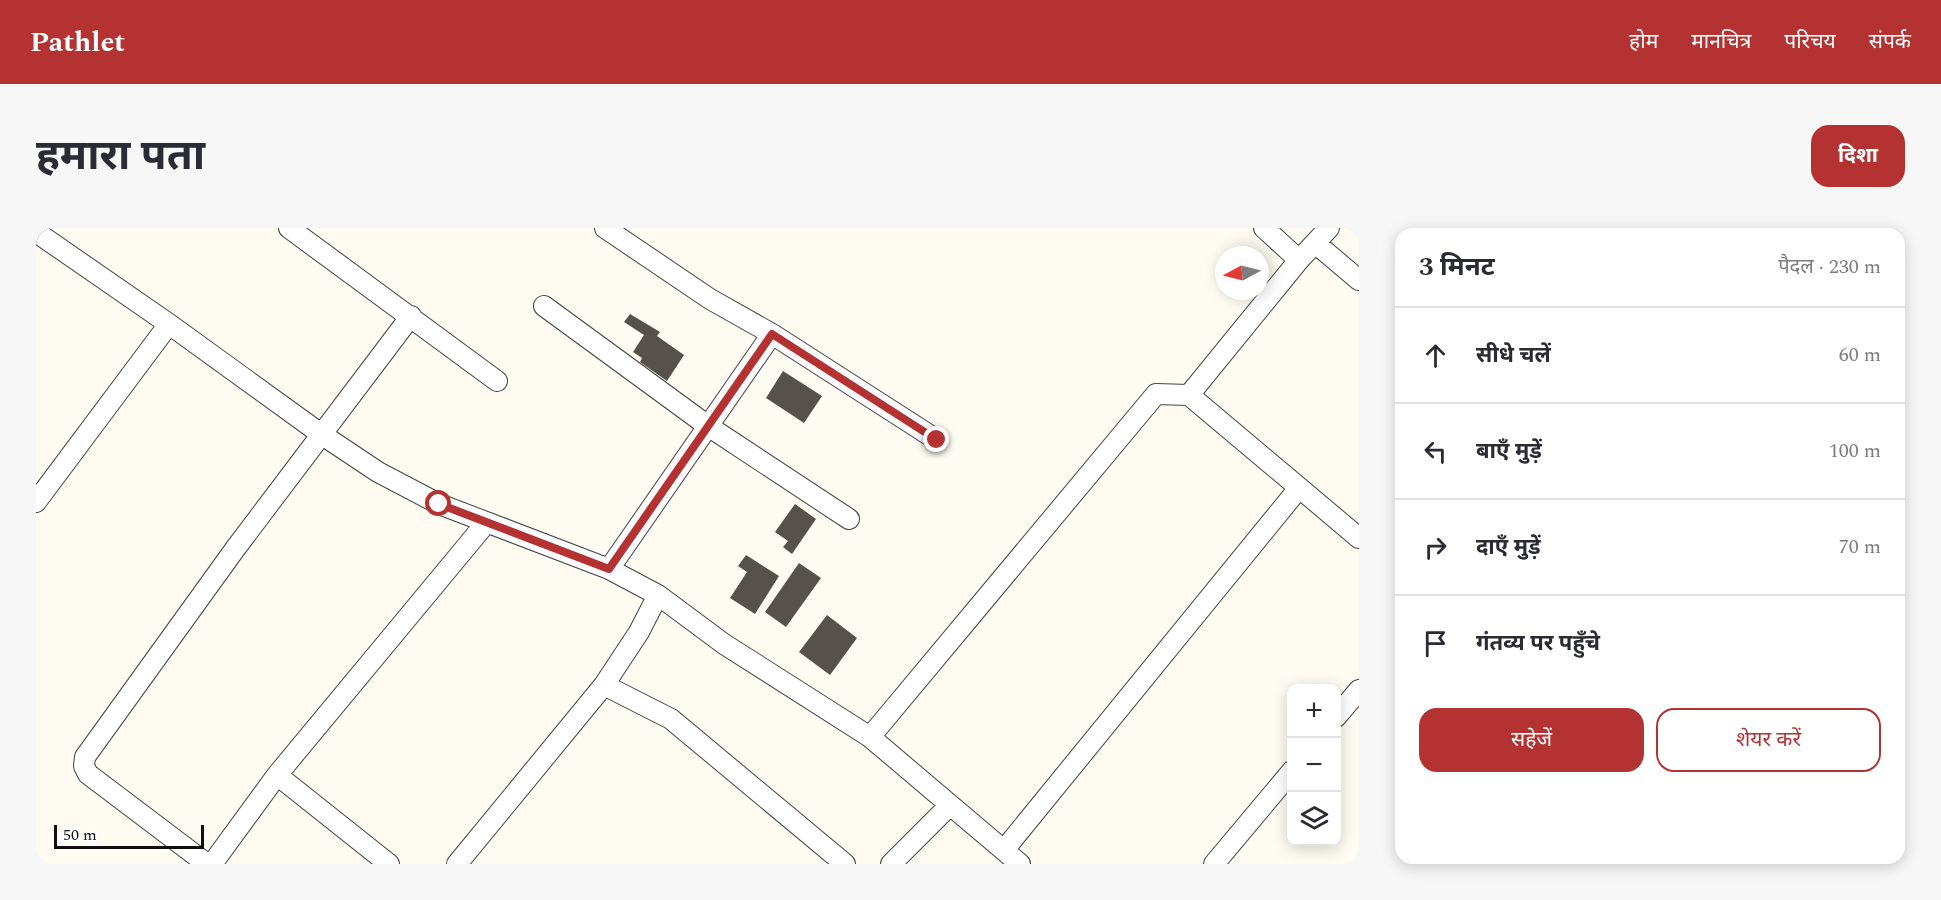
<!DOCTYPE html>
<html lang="hi">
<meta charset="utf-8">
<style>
body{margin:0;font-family:Spectral,"Noto Sans Devanagari",serif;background:#f7f7f7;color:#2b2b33}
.controls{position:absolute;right:18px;bottom:18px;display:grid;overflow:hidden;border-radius:12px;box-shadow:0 3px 15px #0003}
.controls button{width:54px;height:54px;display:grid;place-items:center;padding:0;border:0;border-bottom:2px solid #e1e1e2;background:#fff;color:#2b2b33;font:30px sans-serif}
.compass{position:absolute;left:1179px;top:18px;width:54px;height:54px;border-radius:50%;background:#fff;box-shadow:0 3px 15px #0003;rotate:263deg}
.scale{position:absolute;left:18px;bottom:15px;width:150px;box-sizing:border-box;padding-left:6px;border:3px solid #0f0f0f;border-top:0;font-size:16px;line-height:21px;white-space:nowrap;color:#0f0f0f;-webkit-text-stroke:4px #fff;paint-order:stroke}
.stop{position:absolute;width:18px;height:18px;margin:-14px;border:4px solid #b43232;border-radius:50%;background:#fff}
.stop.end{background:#b43232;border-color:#fff;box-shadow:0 2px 6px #0008}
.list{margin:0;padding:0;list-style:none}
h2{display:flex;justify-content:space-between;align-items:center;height:78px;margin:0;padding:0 24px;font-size:26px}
h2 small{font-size:20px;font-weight:400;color:#7c7c81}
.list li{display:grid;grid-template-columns:39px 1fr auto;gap:18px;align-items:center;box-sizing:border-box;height:96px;padding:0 24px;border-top:2px solid #e1e1e2}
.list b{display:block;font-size:22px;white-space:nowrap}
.list em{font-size:20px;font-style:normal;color:#7c7c81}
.actions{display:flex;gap:12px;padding:18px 24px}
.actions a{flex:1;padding:14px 0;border:2px solid #b43232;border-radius:18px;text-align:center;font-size:21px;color:#b43232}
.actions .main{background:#b43232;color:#fff}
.icon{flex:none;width:33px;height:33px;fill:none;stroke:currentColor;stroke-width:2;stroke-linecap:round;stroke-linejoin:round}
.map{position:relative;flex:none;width:1323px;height:636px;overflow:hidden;border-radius:18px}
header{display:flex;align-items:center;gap:36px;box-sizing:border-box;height:84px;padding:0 30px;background:#b43232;color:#fff}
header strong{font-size:28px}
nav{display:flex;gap:33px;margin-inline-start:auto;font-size:21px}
.intro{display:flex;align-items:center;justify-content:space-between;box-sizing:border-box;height:144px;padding:0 36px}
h1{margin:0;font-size:42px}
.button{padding:15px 27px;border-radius:18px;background:#b43232;color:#fff;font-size:21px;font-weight:700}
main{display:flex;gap:36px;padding:0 36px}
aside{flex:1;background:#fff;border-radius:18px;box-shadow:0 3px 15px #0003}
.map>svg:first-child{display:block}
.building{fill:#57514c}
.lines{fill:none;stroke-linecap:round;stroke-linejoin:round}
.minor-casing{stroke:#424242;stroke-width:22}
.minor{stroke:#fff;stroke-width:20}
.route{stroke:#b43232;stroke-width:8}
</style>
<header>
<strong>Pathlet</strong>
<nav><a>होम</a><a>मानचित्र</a><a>परिचय</a><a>संपर्क</a></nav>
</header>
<div class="intro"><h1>हमारा पता</h1><a class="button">दिशा</a></div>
<main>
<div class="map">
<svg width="1323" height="636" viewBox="0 0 1323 636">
<rect width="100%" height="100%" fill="#fefcf2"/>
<path class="building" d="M594,86L624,104L621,108L648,127L631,153L604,134L606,130L597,124L608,107L588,94Z
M747,143L786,168L768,195L730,170Z
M759,276L780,291L756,326L747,319L752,313L739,304Z
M710,327L743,348L719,386L694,370L711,344L702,338Z
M763,335L785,350L750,399L729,384Z
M791,387L821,410L794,447L763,424Z"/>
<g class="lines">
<defs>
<path id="minor" d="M253,0L461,153
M569,0L674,71L736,106L901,212
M1228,0L1263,32
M0,4L133,96L285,206L342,244L403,276L573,341L622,367L688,416L834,509L984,636
M1279,15L1323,52
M508,78L672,198L813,291
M1153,167L1263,32L1293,0
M0,274L133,96
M573,341L736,106
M568,457L635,491L809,636
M1300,489L1323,462
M834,509L1120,166L1153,167L1323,310
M241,547L353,636
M968,622L1263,260
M171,636L52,546L48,538L49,529L199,321L375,88
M176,636L241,547L450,295
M421,636L568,457L603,404L622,367
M855,636L914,577
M1178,636L1256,543"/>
</defs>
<use href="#minor" class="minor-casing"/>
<use href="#minor" class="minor"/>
</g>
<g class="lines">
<path class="route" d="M403,276L573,341L736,106L901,212"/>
</g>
</svg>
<div class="controls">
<button>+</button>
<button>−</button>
<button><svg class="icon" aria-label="layers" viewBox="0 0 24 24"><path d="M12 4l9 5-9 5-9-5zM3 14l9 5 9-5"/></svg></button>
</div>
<svg class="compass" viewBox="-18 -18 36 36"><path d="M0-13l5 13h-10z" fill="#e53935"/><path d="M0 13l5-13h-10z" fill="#7c7c81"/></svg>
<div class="scale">50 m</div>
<div class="stop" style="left:403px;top:276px"></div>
<div class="stop end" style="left:901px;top:212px"></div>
</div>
<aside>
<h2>3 मिनट<small>पैदल · 230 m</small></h2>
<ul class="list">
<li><svg class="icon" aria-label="ahead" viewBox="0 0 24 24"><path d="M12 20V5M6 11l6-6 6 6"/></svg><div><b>सीधे चलें</b></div><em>60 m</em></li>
<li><svg class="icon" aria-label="left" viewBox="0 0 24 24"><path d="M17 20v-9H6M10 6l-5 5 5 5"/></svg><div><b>बाएँ मुड़ें</b></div><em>100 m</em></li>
<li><svg class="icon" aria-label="right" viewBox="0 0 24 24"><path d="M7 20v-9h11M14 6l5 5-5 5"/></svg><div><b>दाएँ मुड़ें</b></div><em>70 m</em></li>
<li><svg class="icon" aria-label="arrive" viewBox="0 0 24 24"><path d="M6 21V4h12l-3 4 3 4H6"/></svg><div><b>गंतव्य पर पहुँचे</b></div></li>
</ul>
<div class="actions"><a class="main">सहेजें</a><a>शेयर करें</a></div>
</aside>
</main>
